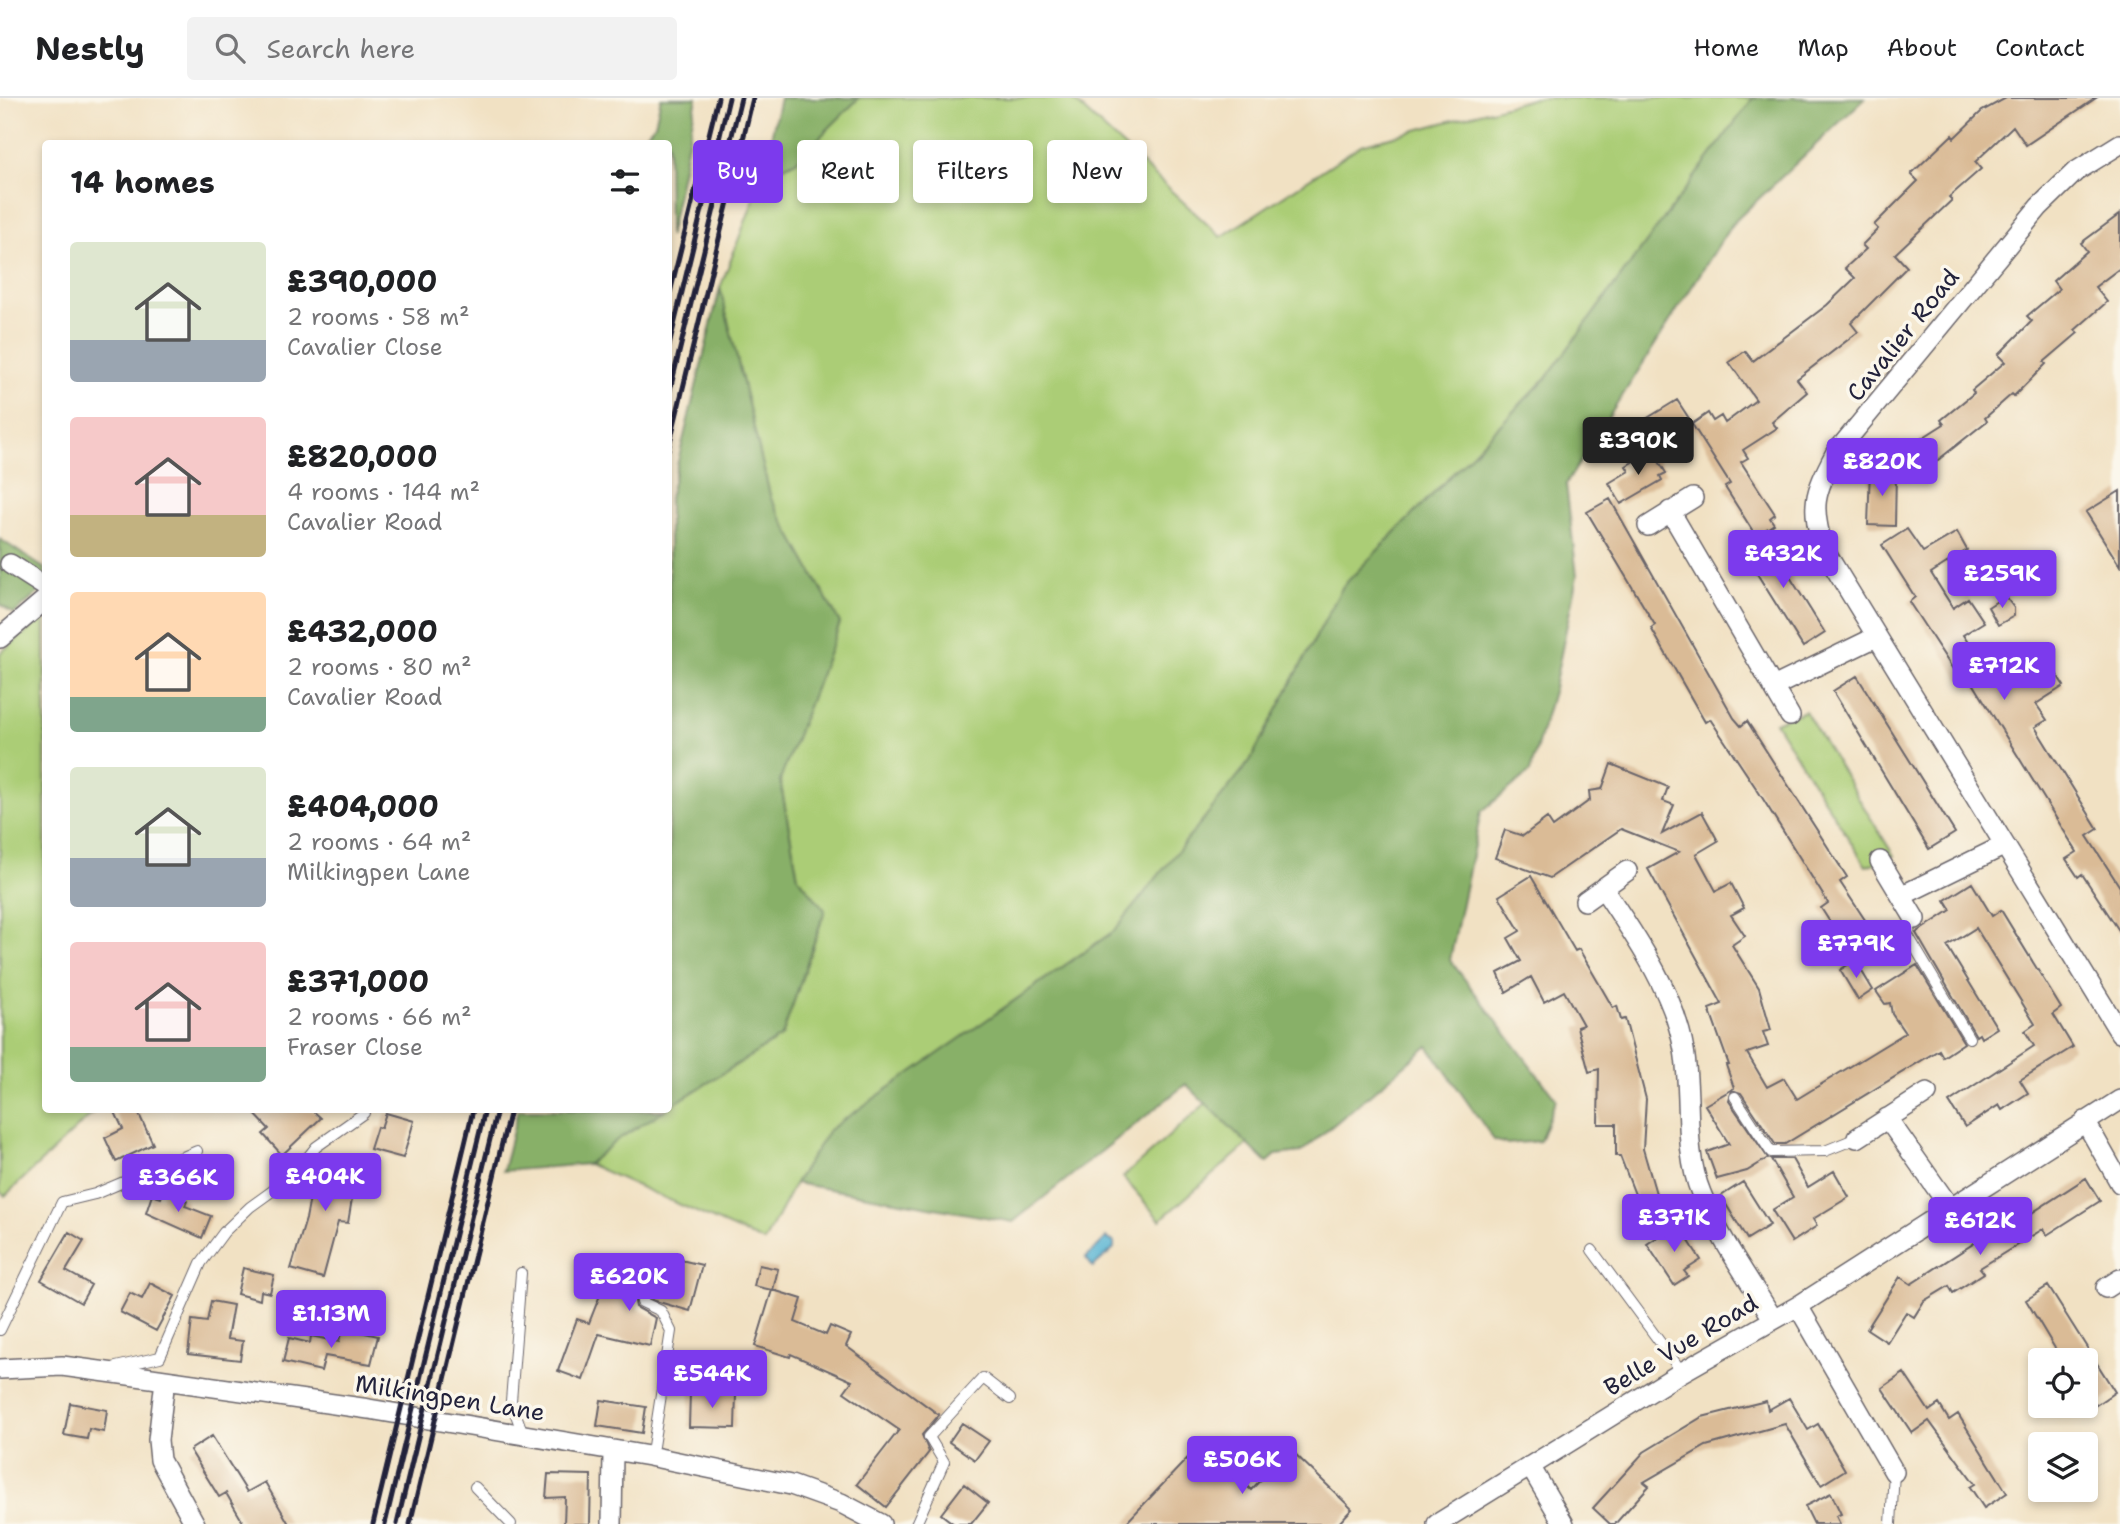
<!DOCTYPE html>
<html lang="en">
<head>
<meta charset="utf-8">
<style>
  :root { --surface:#fff; --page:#f2f2f2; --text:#202124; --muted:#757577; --line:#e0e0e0; --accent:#7c3aed }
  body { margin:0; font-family:"Shantell Sans",sans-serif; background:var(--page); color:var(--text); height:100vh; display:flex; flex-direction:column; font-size:26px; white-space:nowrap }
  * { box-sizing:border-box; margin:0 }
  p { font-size:23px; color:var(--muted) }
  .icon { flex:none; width:38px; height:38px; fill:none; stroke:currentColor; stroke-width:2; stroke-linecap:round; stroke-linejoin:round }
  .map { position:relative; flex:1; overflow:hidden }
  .side { position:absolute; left:42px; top:42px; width:630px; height:973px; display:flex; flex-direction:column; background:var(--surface); border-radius:7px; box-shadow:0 4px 10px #0003 }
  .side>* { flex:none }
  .guide { position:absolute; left:693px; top:42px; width:665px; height:63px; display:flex; gap:14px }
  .buttons { position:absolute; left:2028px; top:1250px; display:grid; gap:14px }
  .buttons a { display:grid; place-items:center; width:70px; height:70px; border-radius:7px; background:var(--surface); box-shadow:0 4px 10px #0003; font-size:35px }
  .price { position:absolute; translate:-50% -60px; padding:0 16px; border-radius:7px; background:var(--accent); color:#fff; font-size:23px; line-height:46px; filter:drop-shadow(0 2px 4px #0008) }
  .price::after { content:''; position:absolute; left:50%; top:42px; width:21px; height:16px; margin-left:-10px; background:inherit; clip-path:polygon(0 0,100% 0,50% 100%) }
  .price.active { background:#222; color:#fff }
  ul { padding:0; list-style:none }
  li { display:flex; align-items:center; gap:21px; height:175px; padding:0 28px }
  li span { display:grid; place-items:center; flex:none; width:196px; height:140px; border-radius:7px; color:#555 }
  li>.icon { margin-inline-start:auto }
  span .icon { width:84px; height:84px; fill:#fffc; stroke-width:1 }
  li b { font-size:30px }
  h2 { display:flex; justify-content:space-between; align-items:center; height:84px; padding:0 28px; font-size:30px }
  .tag { padding:0 24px; border-radius:7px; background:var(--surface); box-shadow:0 4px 10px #0003; font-size:24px; line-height:63px }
  .tag.active { background:var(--accent); color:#fff }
  header { display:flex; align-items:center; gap:42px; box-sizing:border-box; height:98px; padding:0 35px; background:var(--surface); border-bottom:2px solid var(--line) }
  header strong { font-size:33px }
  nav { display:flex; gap:38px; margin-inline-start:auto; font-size:24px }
  .search { width:490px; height:63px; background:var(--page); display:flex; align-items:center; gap:18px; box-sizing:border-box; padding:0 24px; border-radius:7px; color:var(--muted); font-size:26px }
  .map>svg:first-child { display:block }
  .green { fill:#abcd76; stroke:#667858; stroke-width:2 }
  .forest { fill:#88b067; stroke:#556951; stroke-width:2 }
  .water { fill:#55b3d3; stroke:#3c6a87; stroke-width:2 }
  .building { fill:#dabb96 }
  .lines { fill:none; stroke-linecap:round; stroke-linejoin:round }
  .lane-casing { stroke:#6a656b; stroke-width:12 }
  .street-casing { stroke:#6a656b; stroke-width:22 }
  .lane { stroke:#fff; stroke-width:10 }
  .street { stroke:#fff; stroke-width:19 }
  .rail { stroke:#22223b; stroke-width:5 }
  .labels { text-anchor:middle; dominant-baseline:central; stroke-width:7; stroke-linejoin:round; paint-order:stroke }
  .street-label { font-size:24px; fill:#22223b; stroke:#fbf7ec }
</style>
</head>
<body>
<header>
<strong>Nestly</strong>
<div class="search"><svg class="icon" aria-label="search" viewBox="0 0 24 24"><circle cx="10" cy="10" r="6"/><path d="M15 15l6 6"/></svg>Search here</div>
<nav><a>Home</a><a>Map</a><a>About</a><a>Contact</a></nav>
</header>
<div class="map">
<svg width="2120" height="1426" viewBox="0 0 2120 1426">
  <rect width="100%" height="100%" fill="#fbf7ec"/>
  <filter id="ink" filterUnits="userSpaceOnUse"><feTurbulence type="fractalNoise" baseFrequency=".0143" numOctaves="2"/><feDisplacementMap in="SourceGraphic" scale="14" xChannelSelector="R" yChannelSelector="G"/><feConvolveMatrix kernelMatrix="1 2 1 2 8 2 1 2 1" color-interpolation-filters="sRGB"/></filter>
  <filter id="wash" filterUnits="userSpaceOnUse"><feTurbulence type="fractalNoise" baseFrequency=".00686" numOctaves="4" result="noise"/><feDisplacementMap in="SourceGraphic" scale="28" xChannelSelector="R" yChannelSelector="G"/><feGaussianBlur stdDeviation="1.57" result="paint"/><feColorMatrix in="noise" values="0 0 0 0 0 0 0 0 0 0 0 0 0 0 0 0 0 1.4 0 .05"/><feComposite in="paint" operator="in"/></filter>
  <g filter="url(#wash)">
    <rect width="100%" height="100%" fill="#f1e1c3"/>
    <path class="green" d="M 859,0 L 1071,0 L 1221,139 L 1361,47 L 1535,0 L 1753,0 L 1546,280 L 1343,488 L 1250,663 L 1114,833 L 830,1032 L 795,1085 L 764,1144 L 588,1066 L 617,1042 L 782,938 L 825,813 L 798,779 L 780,682 L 840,525 L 771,401 L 720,190 L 762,80 L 796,63 Z
      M 45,519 L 46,1012 L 96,1012 L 5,1098 L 0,1094 L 0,555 Z
      M 1805,613 L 1894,758 L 1866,768 L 1775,624 Z
      M 1206,1005 L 1248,1046 L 1160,1122 L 1123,1079 Z"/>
    <path class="forest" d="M 661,0 L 697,0 L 669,139 L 668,46 L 638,45 L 655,26 Z
      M 780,0 L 859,0 L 796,63 L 762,80 Z
      M 1753,0 L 1865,0 L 1732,126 L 1566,386 L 1577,478 L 1554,590 L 1530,674 L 1481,714 L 1450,862 L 1556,1001 L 1540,1043 L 1506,1046 L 1494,1042 L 1428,948 L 1301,1054 L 1276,1057 L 1267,1065 L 1186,986 L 1013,1124 L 795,1085 L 829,1032 L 1114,833 L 1250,663 L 1343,488 L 1546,280 Z
      M 720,190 L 771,401 L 840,525 L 780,682 L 798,779 L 825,812 L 782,938 L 669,1009 L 669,400 Z
      M 0,441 L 45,471 L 45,489 L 14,516 L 0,506 Z
      M 518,1012 L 665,1012 L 617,1042 L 588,1066 L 503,1073 Z"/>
    <path class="water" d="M 1106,1140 L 1114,1144 L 1114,1150 L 1093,1169 L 1086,1160 Z"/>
    <g id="blocks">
      <path class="building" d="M 2006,0 L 2096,0 L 2026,47 L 2013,28 L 1975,64 L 1981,71 L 1949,99 L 1952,102 L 1895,156 L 1907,169 L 1851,225 L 1858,234 L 1797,281 L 1807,294 L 1772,324 L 1777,330 L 1743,352 L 1748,360 L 1741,364 L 1775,416 L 1770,420 L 1774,426 L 1756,438 L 1725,389 L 1730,386 L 1692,326 L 1708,315 L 1713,323 L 1721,318 L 1725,325 L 1756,302 L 1729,264 L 1745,253 L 1753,263 L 1827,207 L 1855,180 L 1845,170 L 1866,151 L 1862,147 L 1878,131 L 1874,127 L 1918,83 L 1911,76 L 1952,37 L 1954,40 L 1982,13 Z
        M 2120,116 L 2120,170 L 2095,189 L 2107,204 L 2075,232 L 2078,235 L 2044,264 L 2046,266 L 2014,298 L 2012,296 L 1985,320 L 1987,323 L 1933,366 L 1919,342 L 1944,326 L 1941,322 L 1974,295 L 1972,292 L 2005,264 L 1998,257 L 2032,223 L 2027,218 L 2059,191 L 2053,183 L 2087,153 L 2081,145 Z
        M 1677,302 L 1692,325 L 1651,351 L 1636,327 Z
        M 1652,352 L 1666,375 L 1660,378 L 1662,382 L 1621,406 L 1609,385 L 1629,373 L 1626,368 Z
        M 1870,371 L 1896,372 L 1895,428 L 1868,427 Z
        M 2120,393 L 2120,468 L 2086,414 Z
        M 1610,401 L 1734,620 L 1741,628 L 1747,623 L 1847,779 L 1840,784 L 1875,837 L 1866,844 L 1871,852 L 1855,863 L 1821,810 L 1828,805 L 1758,693 L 1710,621 L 1705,624 L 1651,530 L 1655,527 L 1587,414 Z
        M 1907,431 L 1923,454 L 1957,434 L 1967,452 L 1931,475 L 1953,510 L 1968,500 L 1984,524 L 1963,537 L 1987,573 L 2015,555 L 2035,587 L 2055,574 L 2064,588 L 2036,606 L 2047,622 L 2035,629 L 2098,731 L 2087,738 L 2120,789 L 2120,834 L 2082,776 L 2078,779 L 2066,761 L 2077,754 L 1968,577 L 1960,582 L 1909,504 L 1915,499 L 1882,447 Z
        M 1762,434 L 1825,535 L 1803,549 L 1744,455 L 1750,451 L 1746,444 Z
        M 2005,498 L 2014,510 L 2014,518 L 1998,527 L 1988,509 Z
        M 1857,578 L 1955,735 L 1929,751 L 1833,593 Z
        M 1611,666 L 1668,689 L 1663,703 L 1674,707 L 1662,736 L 1702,714 L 1718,743 L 1696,756 L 1716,793 L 1731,785 L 1744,810 L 1731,817 L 1745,838 L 1732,847 L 1759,890 L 1771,932 L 1763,934 L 1768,948 L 1747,955 L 1767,989 L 1784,980 L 1797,1001 L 1905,935 L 1892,916 L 1890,905 L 1885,906 L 1876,893 L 1917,867 L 1964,945 L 1943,959 L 1939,952 L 1785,1046 L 1775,1046 L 1741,995 L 1732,992 L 1729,1003 L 1768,1060 L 1747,1073 L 1717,1081 L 1707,1054 L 1729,1046 L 1705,1007 L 1734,990 L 1726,967 L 1729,967 L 1709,911 L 1722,906 L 1648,771 L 1679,754 L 1621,731 L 1550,780 L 1495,760 L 1505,732 L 1523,738 L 1547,720 L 1553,729 L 1590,702 L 1589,693 L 1602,691 Z
        M 1531,778 L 1575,853 L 1579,851 L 1613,910 L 1617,908 L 1621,922 L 1625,921 L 1646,1001 L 1643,1051 L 1657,1099 L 1638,1104 L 1620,1058 L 1616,1058 L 1616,1026 L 1598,1026 L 1599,971 L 1589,974 L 1577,929 L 1583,927 L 1564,893 L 1544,904 L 1531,879 L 1506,894 L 1498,875 L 1521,863 L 1508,840 L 1520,833 L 1499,798 Z
        M 1972,785 L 1992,818 L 2001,812 L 2061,910 L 2053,916 L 2073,949 L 2020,982 L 2028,995 L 2002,1012 L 1999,1007 L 1965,1029 L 1949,1004 L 2034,948 L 2025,933 L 2035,926 L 1976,830 L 1947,848 L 1997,930 L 1981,940 L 1979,936 L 1976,938 L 1916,835 L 1951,812 L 1945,802 Z
        M 1855,862 L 1873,892 L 1858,902 L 1840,872 Z
        M 114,1012 L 137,1012 L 153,1046 L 116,1064 L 105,1040 L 123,1031 Z
        M 251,1012 L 312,1012 L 321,1020 L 282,1057 L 263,1036 L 269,1031 Z
        M 386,1015 L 414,1023 L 403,1060 L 370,1051 L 377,1029 L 381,1030 Z
        M 318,1058 L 358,1064 L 348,1125 L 338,1124 L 323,1180 L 291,1171 L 306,1121 Z
        M 1771,1061 L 1792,1061 L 1808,1089 L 1834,1073 L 1849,1099 L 1813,1121 L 1817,1128 L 1792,1144 L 1772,1112 L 1793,1099 Z
        M 2086,1080 L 2100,1103 L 2047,1137 L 2043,1131 L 1980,1170 L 1984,1175 L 1953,1195 L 1949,1188 L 1924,1203 L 1914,1219 L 1906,1214 L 1887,1244 L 1867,1231 L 1900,1179 L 1911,1186 L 2018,1117 L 2021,1122 Z
        M 1743,1084 L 1770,1127 L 1747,1141 L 1721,1098 Z
        M 163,1094 L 187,1103 L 185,1108 L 211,1118 L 202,1140 L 146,1115 L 152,1097 L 161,1100 Z
        M 1678,1126 L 1701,1162 L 1684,1173 L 1688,1178 L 1674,1187 L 1647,1146 Z
        M 69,1134 L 84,1143 L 66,1173 L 91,1187 L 81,1205 L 41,1182 Z
        M 664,1158 L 702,1167 L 690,1213 L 638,1198 L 635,1204 L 636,1209 L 656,1220 L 650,1248 L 599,1236 L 583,1282 L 558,1273 L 577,1221 L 589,1225 L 608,1177 L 655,1195 Z
        M 759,1167 L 778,1171 L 773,1192 L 802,1201 L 795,1224 L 826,1237 L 830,1228 L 851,1237 L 846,1248 L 939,1317 L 922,1337 L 929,1354 L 886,1409 L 857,1386 L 899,1332 L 844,1294 L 852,1283 L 791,1256 L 790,1259 L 755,1248 L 772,1192 L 754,1188 Z
        M 243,1170 L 274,1177 L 270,1195 L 261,1193 L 260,1202 L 237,1196 Z
        M 150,1185 L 175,1198 L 156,1233 L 120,1214 L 130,1195 L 142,1201 Z
        M 2048,1188 L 2115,1294 L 2093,1309 L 2086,1298 L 2086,1262 L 2062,1262 L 2026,1202 Z
        M 211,1203 L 233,1207 L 227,1241 L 243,1243 L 240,1262 L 188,1256 L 192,1222 L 207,1224 Z
        M 342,1230 L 378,1238 L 371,1266 L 325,1258 L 321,1273 L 283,1264 L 289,1240 L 310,1245 L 311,1238 L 339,1244 Z
        M 1904,1275 L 1929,1313 L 1939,1306 L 1949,1322 L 1958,1316 L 2007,1395 L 1984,1410 L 1970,1389 L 1975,1386 L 1929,1323 L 1912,1335 L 1882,1290 Z
        M 690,1294 L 736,1295 L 735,1330 L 689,1329 Z
        M 1789,1300 L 1808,1332 L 1818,1326 L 1845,1372 L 1821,1387 L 1785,1326 L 1706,1348 L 1644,1384 L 1649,1388 L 1615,1426 L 1610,1426 L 1593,1410 L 1644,1354 L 1702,1319 L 1766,1303 L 1768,1312 Z
        M 601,1302 L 646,1309 L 642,1335 L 597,1328 Z
        M 70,1305 L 107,1312 L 104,1334 L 89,1331 L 87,1341 L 64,1337 Z
        M 962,1325 L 989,1343 L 975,1362 L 949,1344 Z
        M 212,1338 L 247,1394 L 265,1384 L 289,1426 L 244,1426 L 226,1395 L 219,1399 L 190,1352 Z
        M 1202,1345 L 1251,1392 L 1290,1351 L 1352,1411 L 1338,1426 L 1125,1426 Z
        M 548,1376 L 591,1377 L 590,1426 L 564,1426 L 565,1399 L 546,1400 Z
        M 964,1386 L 988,1405 L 971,1426 L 954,1426 L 941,1416 Z
        M 1831,1395 L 1841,1416 L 1836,1418 L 1840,1426 L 1814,1426 L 1805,1408 Z"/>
    </g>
  </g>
  <g filter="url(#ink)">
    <use href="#blocks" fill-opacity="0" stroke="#6a656b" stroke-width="2"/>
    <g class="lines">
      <defs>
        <path id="lane" d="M 1915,821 L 1907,836 L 1969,940
          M 1873,845 L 1907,836
          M 1735,999 L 1771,1054 L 1825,1053 L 1857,1040
          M 1592,1152 L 1682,1274
          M 521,1175 L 511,1303 L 523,1336
          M 642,1204 L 661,1213 L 671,1233 L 653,1348 L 649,1358
          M 0,1232 L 62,1104 L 95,1096 L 197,1053
          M 116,1269 L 160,1259 L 201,1165 L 224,1134 L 250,1109 L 293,1078 L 316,1049 L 364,1015
          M 475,1389 L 511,1426
          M 916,1426 L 944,1364 L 929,1339 L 983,1280 L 1010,1301
          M 1891,1426 L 1894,1374"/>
        <path id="street" d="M 2120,46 L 2075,74 L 2039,109 L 1835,356 C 1814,396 1810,408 1824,452 L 2120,935
          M 1670,413 L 1790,618
          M 1648,428 L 1693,400
          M 10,466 L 46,489
          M 0,540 L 46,501
          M 1773,589 L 1876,539
          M 1880,763 L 1915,821
          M 1603,790 C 1635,838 1674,893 1684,952 C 1692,998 1683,1052 1701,1095 C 1718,1139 1749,1181 1773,1221
          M 1903,797 L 2003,748
          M 1585,803 L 1627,773
          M 1887,1020 L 1949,1108
          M 2085,1023 L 2120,1085
          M 1857,1040 L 1927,995
          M 2106,1190 L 2120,1181
          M 1798,1208 L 1894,1374
          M 0,1271 L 62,1268 L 151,1280 L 369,1311 L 649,1358 L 791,1387 L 841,1405 L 881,1426
          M 165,1282 L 158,1342 L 160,1362 L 195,1426
          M 1530,1368 L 1564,1426
          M 612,1426 L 613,1353
          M 1437,1426 L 1682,1274 L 1798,1208 L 2120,1002"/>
      </defs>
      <use href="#lane" class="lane-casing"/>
      <use href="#street" class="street-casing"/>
      <use href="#lane" class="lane"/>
      <use href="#street" class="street"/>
      <path class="rail" d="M 668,203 L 718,0
        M 668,252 L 729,0
        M 668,300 L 741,0
        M 668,352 L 753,0
        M 373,1426 L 473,1012
        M 385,1426 L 485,1012
        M 397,1426 L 497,1012
        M 410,1426 L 510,1012"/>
    </g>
  </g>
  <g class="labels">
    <g class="street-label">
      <text transform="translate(1903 237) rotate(-51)">Cavalier Road</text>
      <text transform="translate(1681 1247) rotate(-31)">Belle Vue Road</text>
      <text transform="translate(450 1300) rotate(9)">Milkingpen Lane</text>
    </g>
  </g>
</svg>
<div class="buttons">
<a><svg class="icon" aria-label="locate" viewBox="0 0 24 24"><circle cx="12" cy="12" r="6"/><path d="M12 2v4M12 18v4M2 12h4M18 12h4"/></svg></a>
<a><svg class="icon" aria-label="layers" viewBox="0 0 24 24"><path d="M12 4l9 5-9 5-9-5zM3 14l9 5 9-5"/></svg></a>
</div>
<b class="price active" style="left:1638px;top:379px">£390K</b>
<b class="price" style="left:1882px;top:400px">£820K</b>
<b class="price" style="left:1783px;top:492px">£432K</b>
<b class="price" style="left:2002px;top:512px">£259K</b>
<b class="price" style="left:2004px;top:604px">£712K</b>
<b class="price" style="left:1856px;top:882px">£779K</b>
<b class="price" style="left:325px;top:1115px">£404K</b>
<b class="price" style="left:178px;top:1116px">£366K</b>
<b class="price" style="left:1674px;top:1156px">£371K</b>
<b class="price" style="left:1980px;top:1159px">£612K</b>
<b class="price" style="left:629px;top:1215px">£620K</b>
<b class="price" style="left:331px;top:1252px">£1.13M</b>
<b class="price" style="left:712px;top:1312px">£544K</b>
<b class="price" style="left:1242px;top:1398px">£506K</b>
<div class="guide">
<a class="tag active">Buy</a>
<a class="tag">Rent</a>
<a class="tag">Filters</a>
<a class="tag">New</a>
</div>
<section class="side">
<h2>14 homes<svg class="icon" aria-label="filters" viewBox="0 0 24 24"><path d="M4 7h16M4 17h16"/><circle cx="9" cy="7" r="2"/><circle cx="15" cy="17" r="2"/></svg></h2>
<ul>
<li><span style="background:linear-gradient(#dfe7d0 70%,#9aa5b1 0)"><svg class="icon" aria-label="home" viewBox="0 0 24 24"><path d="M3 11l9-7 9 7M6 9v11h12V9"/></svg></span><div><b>£390,000</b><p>2 rooms · 58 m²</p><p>Cavalier Close</p></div></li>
<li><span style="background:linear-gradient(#f6c9c9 70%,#c2b280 0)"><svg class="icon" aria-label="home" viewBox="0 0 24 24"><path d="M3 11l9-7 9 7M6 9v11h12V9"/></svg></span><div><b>£820,000</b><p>4 rooms · 144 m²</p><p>Cavalier Road</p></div></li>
<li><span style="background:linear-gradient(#ffd9b3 75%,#7fa58c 0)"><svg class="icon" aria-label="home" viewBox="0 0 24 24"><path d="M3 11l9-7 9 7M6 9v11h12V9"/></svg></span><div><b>£432,000</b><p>2 rooms · 80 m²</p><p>Cavalier Road</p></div></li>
<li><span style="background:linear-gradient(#dfe7d0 65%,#9aa5b1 0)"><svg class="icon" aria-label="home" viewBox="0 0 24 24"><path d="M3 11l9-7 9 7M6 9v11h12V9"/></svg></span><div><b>£404,000</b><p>2 rooms · 64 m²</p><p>Milkingpen Lane</p></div></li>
<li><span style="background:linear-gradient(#f6c9c9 75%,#7fa58c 0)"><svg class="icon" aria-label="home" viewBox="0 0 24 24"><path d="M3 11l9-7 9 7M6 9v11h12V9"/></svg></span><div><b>£371,000</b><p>2 rooms · 66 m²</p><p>Fraser Close</p></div></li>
</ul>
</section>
</div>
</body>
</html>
